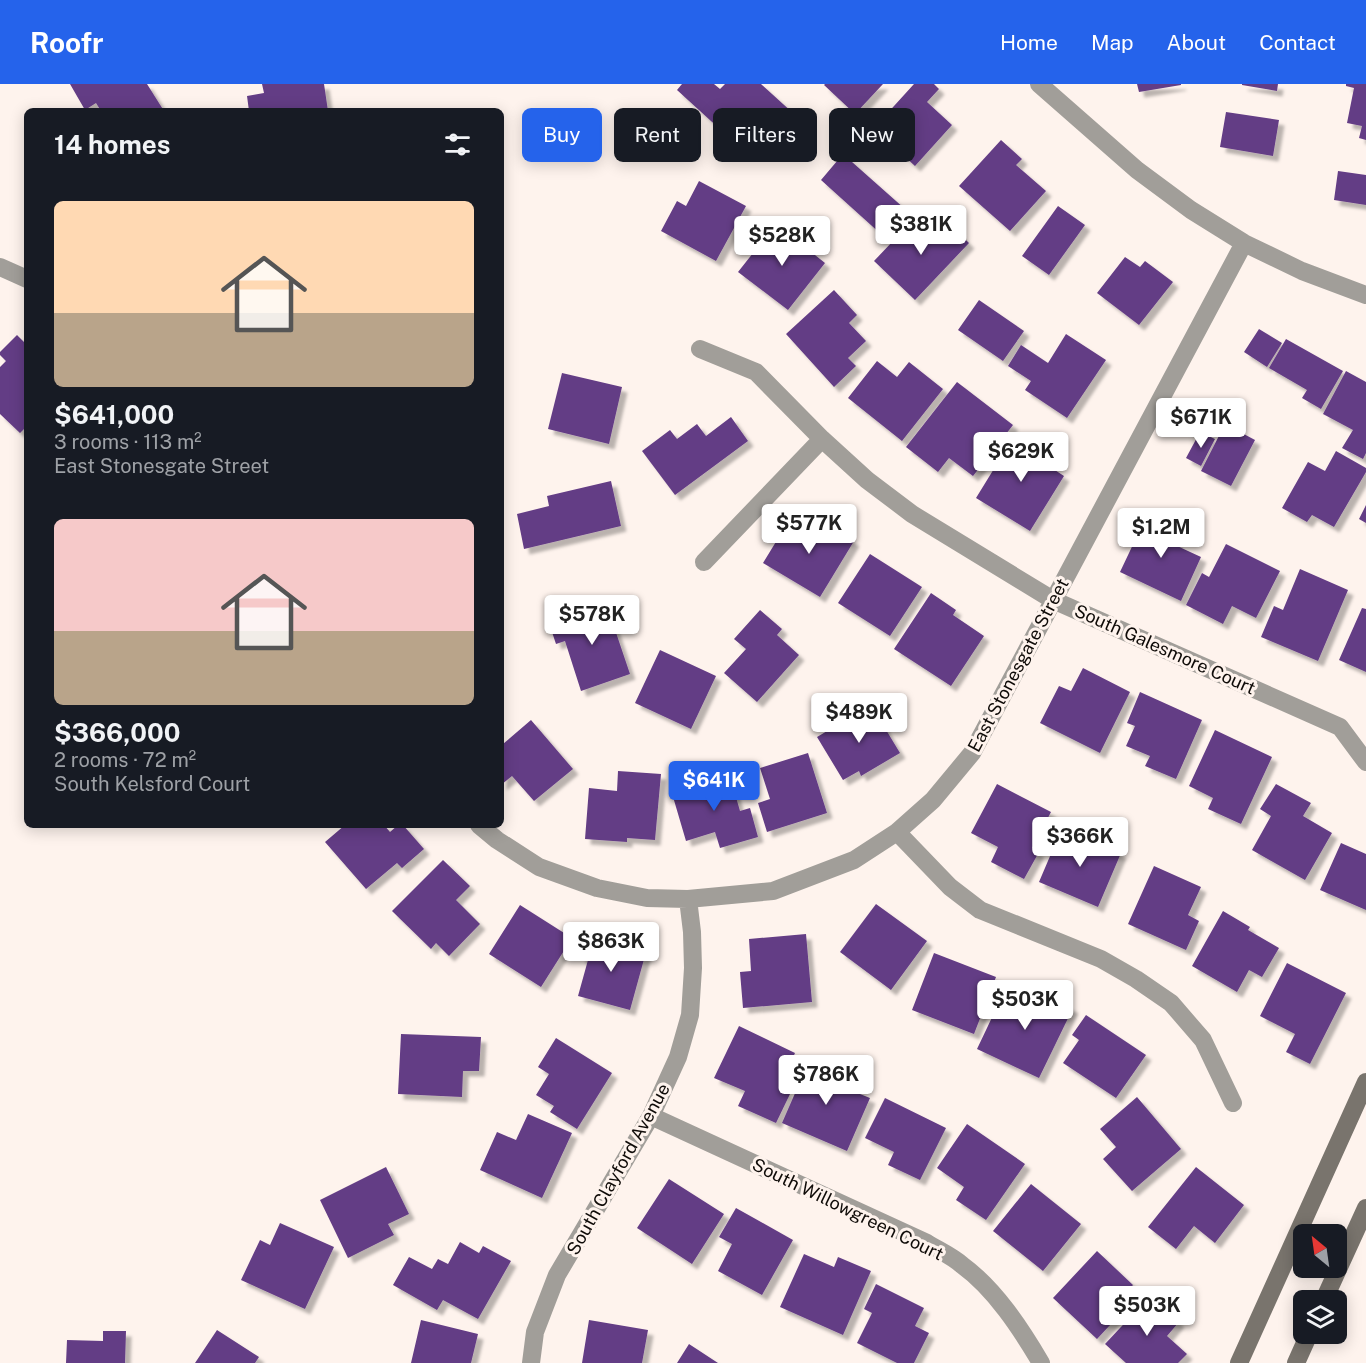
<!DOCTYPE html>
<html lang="en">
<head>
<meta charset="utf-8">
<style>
  :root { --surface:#171b24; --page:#20242c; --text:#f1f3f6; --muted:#9ea1a6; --accent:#2563eb }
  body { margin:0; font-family:"Public Sans",sans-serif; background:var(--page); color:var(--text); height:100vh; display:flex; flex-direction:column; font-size:22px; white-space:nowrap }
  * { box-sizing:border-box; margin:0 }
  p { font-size:20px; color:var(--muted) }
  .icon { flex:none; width:33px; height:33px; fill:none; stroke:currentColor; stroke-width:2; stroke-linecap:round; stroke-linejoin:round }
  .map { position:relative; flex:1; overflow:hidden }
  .side { position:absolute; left:24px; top:24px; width:480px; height:720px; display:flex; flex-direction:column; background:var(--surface); border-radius:9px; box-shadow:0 3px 15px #0003 }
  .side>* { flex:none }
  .guide { position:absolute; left:522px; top:24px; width:570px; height:54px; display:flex; gap:12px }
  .needle { width:39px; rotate:331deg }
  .tools { position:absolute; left:1293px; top:1140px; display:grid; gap:12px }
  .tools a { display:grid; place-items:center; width:54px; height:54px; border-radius:9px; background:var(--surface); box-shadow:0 3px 15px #0003; font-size:30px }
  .price { position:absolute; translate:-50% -51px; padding:0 14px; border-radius:6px; background:#fff; color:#222; font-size:20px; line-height:39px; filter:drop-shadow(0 2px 3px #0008) }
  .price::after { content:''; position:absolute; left:50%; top:36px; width:18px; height:14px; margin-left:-9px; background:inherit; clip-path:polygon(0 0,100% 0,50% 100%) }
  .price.active { background:var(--accent); color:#fff }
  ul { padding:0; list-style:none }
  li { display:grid; align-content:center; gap:12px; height:318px; padding:0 30px }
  li span { display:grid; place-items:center; height:186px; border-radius:9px; color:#555 }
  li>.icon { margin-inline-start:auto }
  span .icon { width:108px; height:108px; fill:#fffc; stroke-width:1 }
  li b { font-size:26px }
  h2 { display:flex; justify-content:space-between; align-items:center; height:72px; padding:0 30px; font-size:26px }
  .pill { padding:0 21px; border-radius:9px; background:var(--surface); box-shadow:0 3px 15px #0003; font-size:21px; line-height:54px }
  .pill.active { background:var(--accent); color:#fff }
  header { display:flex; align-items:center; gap:36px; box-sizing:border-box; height:84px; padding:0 30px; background:var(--accent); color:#fff }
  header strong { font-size:28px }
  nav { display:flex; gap:33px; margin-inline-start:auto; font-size:21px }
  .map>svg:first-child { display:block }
  .building { fill:#643c85; filter:url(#shadow) }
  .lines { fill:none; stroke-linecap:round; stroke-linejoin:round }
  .street { stroke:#a19e99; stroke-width:18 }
  .secondary { stroke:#79746d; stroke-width:18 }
  .labels { text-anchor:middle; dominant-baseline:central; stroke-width:6; stroke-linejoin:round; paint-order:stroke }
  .street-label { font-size:18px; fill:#0f0b08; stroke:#fef3ed }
</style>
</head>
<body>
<header>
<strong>Roofr</strong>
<nav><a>Home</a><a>Map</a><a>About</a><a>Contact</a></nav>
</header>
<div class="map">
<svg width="1366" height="1279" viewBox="0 0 1366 1279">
  <defs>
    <filter id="shadow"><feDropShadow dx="5.5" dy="5.5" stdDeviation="1.5" flood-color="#0004"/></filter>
  </defs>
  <rect width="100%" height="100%" fill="#fef3ed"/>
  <path class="building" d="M 70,0 L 147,0 L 164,27 L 101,27 L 96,19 L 85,26 Z
    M 262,0 L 324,0 L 328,27 L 249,27 L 247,12 L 264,9 Z
    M 682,0 L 714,0 L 720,5 L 725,0 L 761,0 L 794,30 L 770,55 L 763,48 L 745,68 L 677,6 Z
    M 825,0 L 883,0 L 855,30 L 824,1 Z
    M 914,0 L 934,0 L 939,5 L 927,18 L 952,41 L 915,82 L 874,44 Z
    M 1137,0 L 1181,0 L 1181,1 L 1139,8 Z
    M 1242,0 L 1278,0 L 1277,7 L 1242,1 Z
    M 1346,0 L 1366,0 L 1366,56 L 1359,54 L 1362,42 L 1347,39 L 1354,4 L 1346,2 Z
    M 1226,28 L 1279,36 L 1273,72 L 1220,63 Z
    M 1001,56 L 1022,75 L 1016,81 L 1046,107 L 1010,147 L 959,102 Z
    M 843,70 L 905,125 L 882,151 L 821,96 Z
    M 1338,87 L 1366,91 L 1366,121 L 1334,116 Z
    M 699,97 L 746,122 L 716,177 L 661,147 L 677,117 L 686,122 Z
    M 1058,122 L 1085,141 L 1049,191 L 1022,172 Z
    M 943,134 L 969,159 L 915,216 L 874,177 L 914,135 L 929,149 Z
    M 776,140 L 825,179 L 788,226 L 738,188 Z
    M 1125,173 L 1140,183 L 1145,177 L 1173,198 L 1139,241 L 1097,209 Z
    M 834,206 L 857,231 L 849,239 L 866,257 L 848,274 L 856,282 L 834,303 L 786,250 Z
    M 979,216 L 1024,247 L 1003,277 L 958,246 Z
    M 1259,245 L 1282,259 L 1267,283 L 1244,268 Z
    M 1066,250 L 1106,276 L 1067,334 L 1025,306 L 1031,297 L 1008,282 L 1021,261 L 1048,279 Z
    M 17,251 L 27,261 L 27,342 L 20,349 L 0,330 L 0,283 L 6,277 L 0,271 L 0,268 Z
    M 1286,255 L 1343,287 L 1321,325 L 1302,314 L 1307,306 L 1269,284 Z
    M 877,277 L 897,293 L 909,278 L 943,305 L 902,357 L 848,314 Z
    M 1346,287 L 1366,298 L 1366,369 L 1363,375 L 1342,364 L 1353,346 L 1323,330 Z
    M 562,289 L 622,303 L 609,360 L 548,345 Z
    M 957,298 L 1013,341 L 973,392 L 949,374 L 938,388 L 906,363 Z
    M 731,333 L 748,357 L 675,411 L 642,367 L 670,346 L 677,355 L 697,340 L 706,352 Z
    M 1225,340 L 1255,356 L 1231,402 L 1201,387 Z
    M 1200,348 L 1215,355 L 1201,382 L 1186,374 Z
    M 1016,349 L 1049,370 L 1044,379 L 1064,392 L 1030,447 L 976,414 Z
    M 1336,367 L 1366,384 L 1366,388 L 1334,443 L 1312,431 L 1307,438 L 1282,424 L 1308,378 L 1325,387 Z
    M 611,397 L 621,442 L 524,465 L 517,430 L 549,422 L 547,412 Z
    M 1366,421 L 1366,439 L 1359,435 Z
    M 809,430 L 854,457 L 820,513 L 763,479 L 785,443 L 797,450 Z
    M 1147,431 L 1182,447 L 1175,461 L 1201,473 L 1181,517 L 1120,488 Z
    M 1226,460 L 1280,487 L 1256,534 L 1232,522 L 1223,540 L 1186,521 L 1202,489 L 1209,493 Z
    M 870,470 L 922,503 L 890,552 L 838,519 Z
    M 1300,485 L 1348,506 L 1318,577 L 1261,553 L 1274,522 L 1283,526 Z
    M 931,509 L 956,526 L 953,531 L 984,552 L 951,602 L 894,565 Z
    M 606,519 L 630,590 L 581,607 L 565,557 L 556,560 L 549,539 Z
    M 1362,524 L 1366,525 L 1366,588 L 1339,576 Z
    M 760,526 L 782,545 L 777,551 L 799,571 L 757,618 L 724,589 L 746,565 L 734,555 Z
    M 660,566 L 716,592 L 691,645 L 635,619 Z
    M 1083,584 L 1130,608 L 1100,669 L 1040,639 L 1059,602 L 1071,607 Z
    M 1140,608 L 1202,636 L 1176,695 L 1145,682 L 1150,672 L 1126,662 L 1135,642 L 1127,639 Z
    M 871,621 L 900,669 L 861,692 L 859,687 L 843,696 L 817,653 Z
    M 531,636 L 573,685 L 534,717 L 512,692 L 501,701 L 501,658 L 503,660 Z
    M 1215,646 L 1272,673 L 1241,740 L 1208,725 L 1213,714 L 1189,702 Z
    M 808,669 L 827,729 L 767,748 L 758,719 L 770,715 L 760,684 Z
    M 618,687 L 661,690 L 655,756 L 627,754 L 627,758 L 585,755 L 589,704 L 617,707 Z
    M 729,689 L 740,727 L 750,724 L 758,753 L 720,764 L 715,748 L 686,757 L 671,706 Z
    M 997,700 L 1051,728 L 1032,764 L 1039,768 L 1024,795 L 991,778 L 998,763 L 971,749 Z
    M 1276,700 L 1311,719 L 1303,732 L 1332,749 L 1305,796 L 1252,766 L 1271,732 L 1260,725 Z
    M 345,741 L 384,741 L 390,748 L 398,741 L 403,741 L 424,765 L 402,784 L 397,779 L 366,805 L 325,758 Z
    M 1062,744 L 1121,769 L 1098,823 L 1039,798 Z
    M 1341,759 L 1366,770 L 1366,826 L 1320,806 Z
    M 443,776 L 470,802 L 456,816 L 480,840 L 449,872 L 436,859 L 431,865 L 392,827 Z
    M 1154,782 L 1201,803 L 1188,831 L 1199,837 L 1186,866 L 1128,840 Z
    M 876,820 L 927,857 L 891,906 L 840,868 Z
    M 520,821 L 572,854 L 541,903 L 489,870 Z
    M 1223,827 L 1250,843 L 1248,846 L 1279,864 L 1262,893 L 1249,886 L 1237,908 L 1192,882 Z
    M 806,850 L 812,918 L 743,924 L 740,888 L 751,887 L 749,855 Z
    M 585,852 L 646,868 L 630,926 L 578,912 L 588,876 L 580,874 Z
    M 934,869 L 996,893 L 974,950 L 912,926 Z
    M 1287,879 L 1346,909 L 1310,980 L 1286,968 L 1295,950 L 1260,932 Z
    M 1005,906 L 1033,919 L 1038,907 L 1073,924 L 1039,994 L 977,965 Z
    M 1086,931 L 1146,971 L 1116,1014 L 1063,979 L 1079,956 L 1072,951 Z
    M 739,942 L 795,969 L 779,1004 L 790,1010 L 776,1039 L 738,1022 L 745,1007 L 714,994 Z
    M 401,950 L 481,953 L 479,987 L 463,987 L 462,1013 L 398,1010 Z
    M 556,954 L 612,989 L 577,1045 L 550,1028 L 554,1022 L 536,1011 L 549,990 L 538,983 Z
    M 810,975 L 850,992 L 845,1004 L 870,1014 L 847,1067 L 782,1039 Z
    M 1137,1013 L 1181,1065 L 1132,1107 L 1103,1075 L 1116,1063 L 1100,1045 Z
    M 885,1014 L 946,1044 L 920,1096 L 888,1081 L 894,1068 L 865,1054 Z
    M 528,1030 L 572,1049 L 542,1114 L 480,1086 L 497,1048 L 516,1056 Z
    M 967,1040 L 1025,1080 L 986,1136 L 956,1116 L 964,1103 L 937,1084 Z
    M 386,1083 L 409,1130 L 388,1140 L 394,1151 L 348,1174 L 320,1116 Z
    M 1196,1083 L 1244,1121 L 1215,1159 L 1194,1142 L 1176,1165 L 1148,1143 Z
    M 669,1095 L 724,1130 L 692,1180 L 637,1144 Z
    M 1031,1100 L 1081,1140 L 1043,1187 L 993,1147 Z
    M 736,1124 L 793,1156 L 762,1211 L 718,1187 L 732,1160 L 719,1153 Z
    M 280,1139 L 334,1163 L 305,1225 L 241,1196 L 260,1156 L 270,1161 Z
    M 460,1158 L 479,1169 L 483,1162 L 511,1177 L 478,1235 L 443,1216 L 437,1226 L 393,1201 L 409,1173 L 432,1185 L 438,1175 L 448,1180 Z
    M 1097,1167 L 1133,1201 L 1118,1218 L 1125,1225 L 1097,1255 L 1053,1214 Z
    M 804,1170 L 834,1183 L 838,1173 L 871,1187 L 843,1251 L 780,1223 Z
    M 876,1200 L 924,1224 L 915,1242 L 929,1249 L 914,1279 L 897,1279 L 857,1259 L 872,1229 L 864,1225 Z
    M 1150,1212 L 1179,1238 L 1167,1252 L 1187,1270 L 1178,1279 L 1126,1279 L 1105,1260 Z
    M 421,1236 L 478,1250 L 471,1279 L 411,1279 Z
    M 589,1236 L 648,1246 L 642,1279 L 582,1279 Z
    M 217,1246 L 259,1273 L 255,1279 L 195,1279 Z
    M 103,1247 L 126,1247 L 125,1279 L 66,1279 L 67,1256 L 103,1257 Z
    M 689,1260 L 718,1279 L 677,1279 Z"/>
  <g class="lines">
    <path class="street" d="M 1039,0 L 1137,86 L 1191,126 L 1244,159 L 1302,187 L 1366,211
      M 0,183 L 27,195
      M 700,265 L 756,288 L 822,355 L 867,396 L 912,430 L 1053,516 L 1340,643 L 1366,678
      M 704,478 L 822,355
      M 479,741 L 497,756 L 539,783 L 597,804 L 647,814 L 688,815 L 773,807 L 854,776 L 897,748 L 933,716 L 972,669 L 1244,159
      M 897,748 L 950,803 L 980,826 L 1101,875 L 1136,895 L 1171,919 L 1203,956 L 1233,1019
      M 651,1032 L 927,1159 C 938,1166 952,1172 962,1181 C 995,1205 1021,1245 1041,1279
      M 531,1279 L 535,1248 L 557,1191 L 651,1032 L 678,973 L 690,931 L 693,884 L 692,848 L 688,815"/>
    <path class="secondary" d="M 1324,1216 L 1366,1124
      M 1239,1279 L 1366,998
      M 1296,1279 L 1309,1250"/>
  </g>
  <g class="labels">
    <g class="street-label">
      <text transform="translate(1165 565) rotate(24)">South Galesmore Court</text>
      <text transform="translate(1018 581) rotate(-62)">East Stonesgate Street</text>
      <text transform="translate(618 1085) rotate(-61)">South Clayford Avenue</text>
      <text transform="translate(848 1125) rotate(26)">South Willowgreen Court</text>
    </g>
  </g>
</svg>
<div class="tools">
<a><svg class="needle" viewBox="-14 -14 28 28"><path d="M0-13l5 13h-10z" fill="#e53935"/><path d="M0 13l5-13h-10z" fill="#9ea1a6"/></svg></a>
<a><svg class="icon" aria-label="layers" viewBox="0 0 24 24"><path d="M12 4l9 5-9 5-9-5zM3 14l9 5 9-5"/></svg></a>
</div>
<b class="price" style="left:921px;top:172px">$381K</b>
<b class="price" style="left:782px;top:183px">$528K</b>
<b class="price" style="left:1201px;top:365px">$671K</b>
<b class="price" style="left:1021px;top:399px">$629K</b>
<b class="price" style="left:809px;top:471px">$577K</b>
<b class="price" style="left:1161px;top:475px">$1.2M</b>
<b class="price" style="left:592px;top:562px">$578K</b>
<b class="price" style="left:859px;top:660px">$489K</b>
<b class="price active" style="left:714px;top:728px">$641K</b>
<b class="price" style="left:1080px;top:784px">$366K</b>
<b class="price" style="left:611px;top:889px">$863K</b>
<b class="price" style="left:1025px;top:947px">$503K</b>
<b class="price" style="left:826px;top:1022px">$786K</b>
<b class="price" style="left:1147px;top:1253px">$503K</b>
<div class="guide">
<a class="pill active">Buy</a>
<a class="pill">Rent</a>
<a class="pill">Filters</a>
<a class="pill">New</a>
</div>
<section class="side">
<h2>14 homes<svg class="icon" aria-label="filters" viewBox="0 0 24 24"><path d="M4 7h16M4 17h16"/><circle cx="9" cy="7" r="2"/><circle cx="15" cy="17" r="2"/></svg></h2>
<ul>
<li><span style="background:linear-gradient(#ffd9b3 60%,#b9a48a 0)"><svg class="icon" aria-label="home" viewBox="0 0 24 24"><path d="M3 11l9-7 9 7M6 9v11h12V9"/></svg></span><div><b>$641,000</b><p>3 rooms · 113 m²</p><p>East Stonesgate Street</p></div></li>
<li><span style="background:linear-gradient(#f6c9c9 60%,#b9a48a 0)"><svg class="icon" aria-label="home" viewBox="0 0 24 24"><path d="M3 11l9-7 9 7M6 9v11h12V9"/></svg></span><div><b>$366,000</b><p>2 rooms · 72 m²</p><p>South Kelsford Court</p></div></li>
</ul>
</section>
</div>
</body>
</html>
